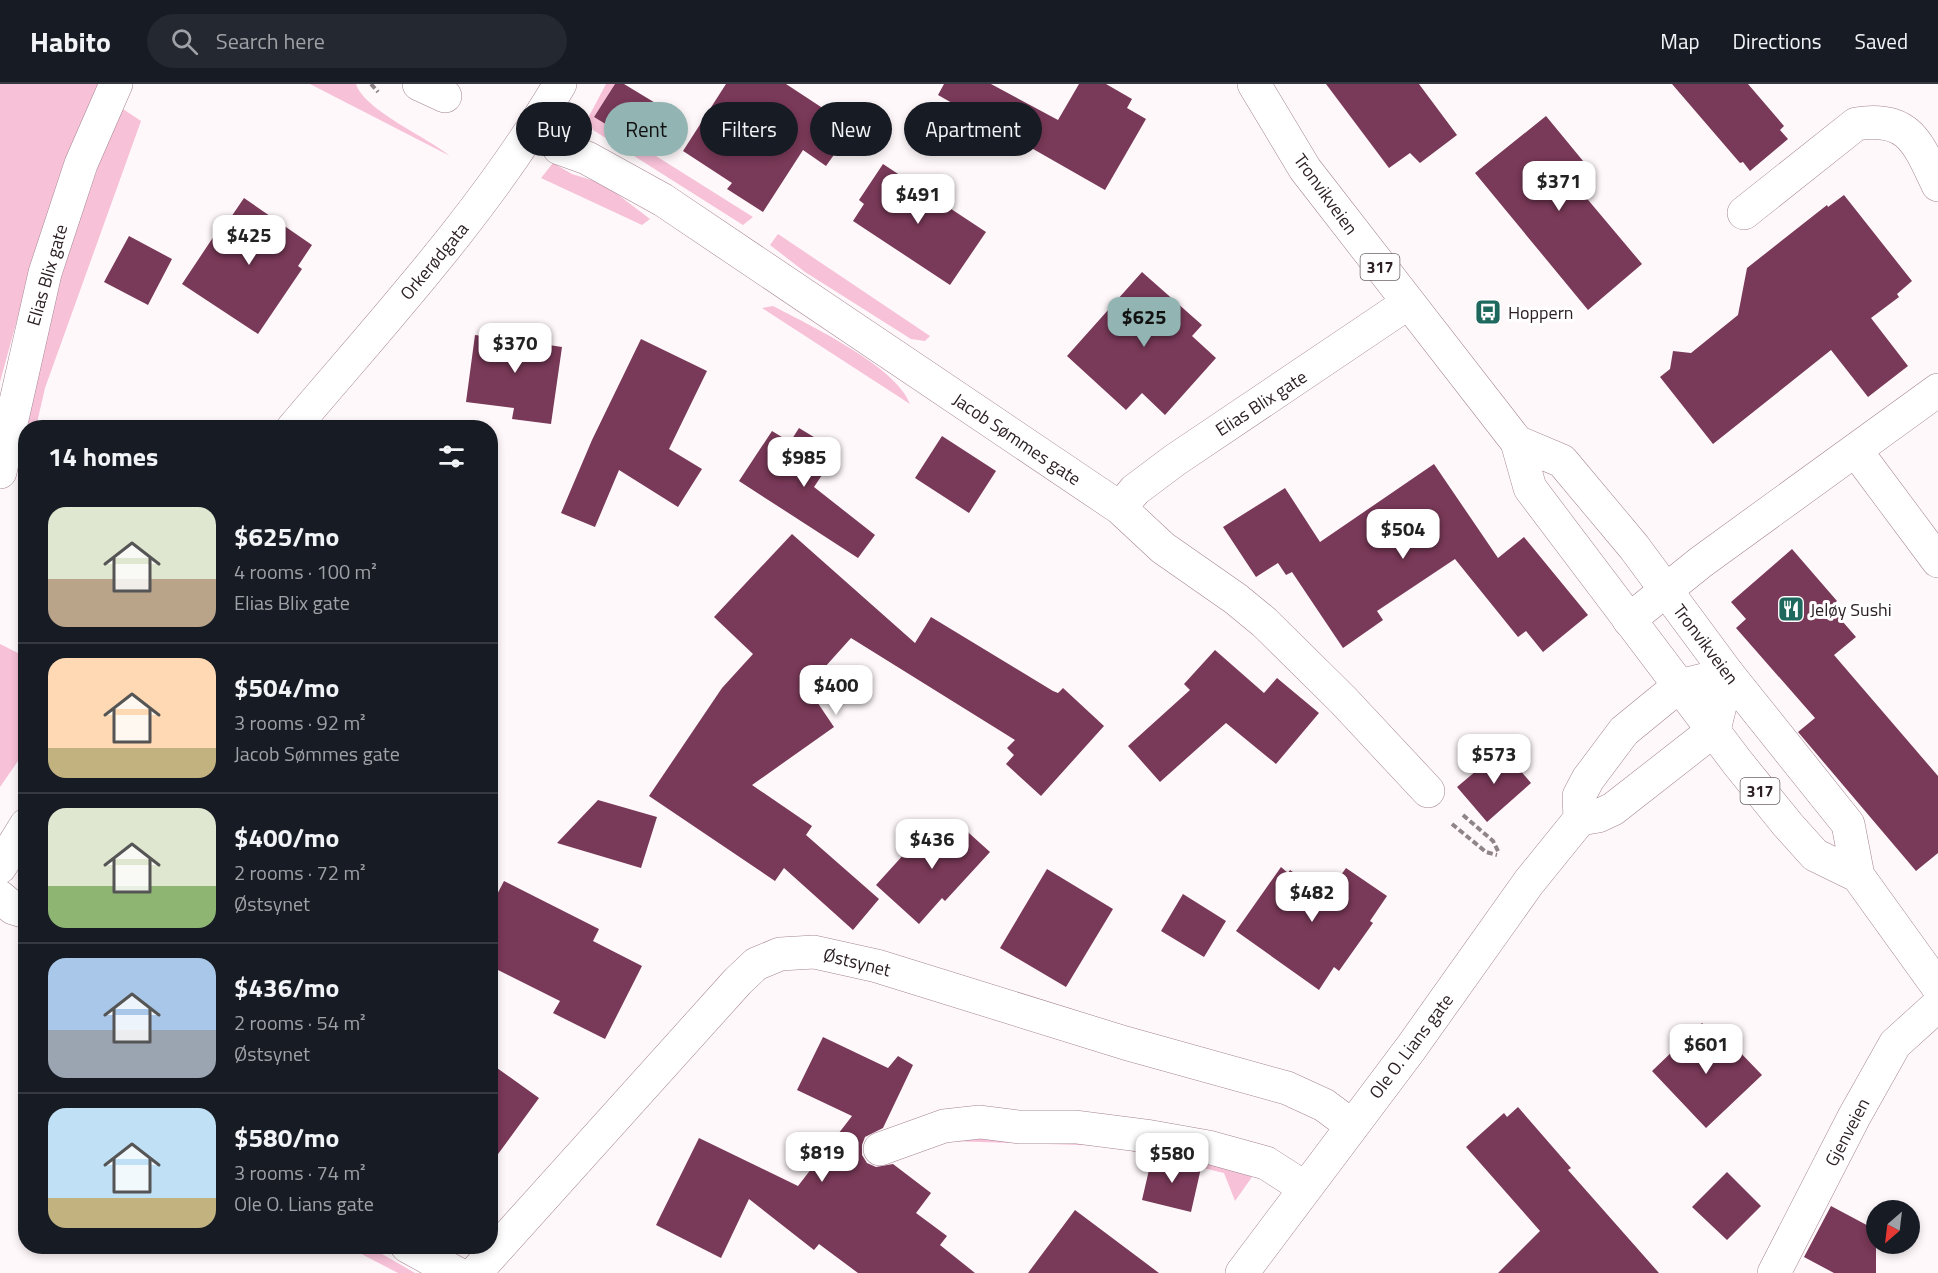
<!DOCTYPE html>
<html lang="en">
<head>
<meta charset="utf-8">
<style>
  :root { --surface:#171b24; --page:#242831; --text:#f1f3f6; --muted:#9ea1a6; --line:#363941; --accent:#92b4b2 }
  body { margin:0; font-family:"Titillium Web",sans-serif; background:var(--page); color:var(--text); height:100vh; display:flex; flex-direction:column; font-size:22px; white-space:nowrap }
  * { box-sizing:border-box; margin:0 }
  p { font-size:20px; color:var(--muted) }
  .icon { flex:none; width:33px; height:33px; fill:none; stroke:currentColor; stroke-width:2; stroke-linecap:round; stroke-linejoin:round }
  .map { position:relative; flex:1; overflow:hidden }
  .side { position:absolute; left:18px; top:336px; width:480px; height:834px; display:flex; flex-direction:column; background:var(--surface); border-radius:24px; box-shadow:0 3px 9px #0003 }
  .side>* { flex:none }
  .banner { position:absolute; left:516px; top:18px; width:570px; height:54px; display:flex; gap:12px }
  .needle { width:39px; rotate:208deg }
  .buttons { position:absolute; left:1866px; top:1116px; display:grid; gap:12px }
  .buttons a { display:grid; place-items:center; width:54px; height:54px; border-radius:50%; background:var(--surface); box-shadow:0 3px 9px #0003; font-size:30px }
  .price { position:absolute; translate:-50% -51px; padding:0 14px; border-radius:12px; background:#fff; color:#222; font-size:20px; line-height:39px; filter:drop-shadow(0 2px 3px #0008) }
  .price::after { content:''; position:absolute; left:50%; top:36px; width:18px; height:14px; margin-left:-9px; background:inherit; clip-path:polygon(0 0,100% 0,50% 100%) }
  .price.current { background:var(--accent); color:#111 }
  ul { padding:0; list-style:none }
  li { display:flex; align-items:center; gap:18px; height:150px; padding:0 30px }
  li+li { border-top:2px solid var(--line) }
  li span { display:grid; place-items:center; flex:none; width:168px; height:120px; border-radius:18px; color:#555 }
  li>.icon { margin-inline-start:auto }
  span .icon { width:72px; height:72px; fill:#fffc; stroke-width:1 }
  li b { font-size:26px }
  h2 { display:flex; justify-content:space-between; align-items:center; height:72px; padding:0 30px; font-size:26px }
  .tag { padding:0 21px; border-radius:27px; background:var(--surface); box-shadow:0 3px 9px #0003; font-size:21px; line-height:54px }
  .tag.current { background:var(--accent); color:#111 }
  header { display:flex; align-items:center; gap:36px; box-sizing:border-box; height:84px; padding:0 30px; background:var(--surface); border-bottom:2px solid var(--line) }
  header strong { font-size:28px }
  nav { display:flex; gap:33px; margin-inline-start:auto; font-size:21px }
  .search { width:420px; height:54px; background:var(--page); display:flex; align-items:center; gap:15px; box-sizing:border-box; padding:0 21px; border-radius:33px; color:var(--muted); font-size:22px }
  .map>svg:first-child { display:block }
  .green { fill:#f7c1d8 }
  .building { fill:#793958 }
  .lines { fill:none; stroke-linecap:round; stroke-linejoin:round }
  .minor-casing { stroke:#a48592; stroke-width:34 }
  .major-casing { stroke:#a48592; stroke-width:34 }
  .path { stroke:#8f8589; stroke-width:4; stroke-dasharray:6 3; stroke-linecap:butt }
  .minor { stroke:#fff; stroke-width:33 }
  .major { stroke:#fff; stroke-width:33 }
  .labels { text-anchor:middle; dominant-baseline:central; stroke-width:6; stroke-linejoin:round; paint-order:stroke }
  .shield { fill:#fff; stroke:#6c6467; stroke-width:1.5 }
  .shield-label { font-size:16px; font-weight:bold; fill:#2d2126 }
  .street-label { font-size:18px; fill:#2d2126; stroke:#fff }
  .poi-label { font-size:18px; fill:#2d2126; stroke:#fff; text-anchor:start }
</style>
</head>
<body>
<header>
<strong>Habito</strong>
<div class="search"><svg class="icon" aria-label="search" viewBox="0 0 24 24"><circle cx="10" cy="10" r="6"/><path d="M15 15l6 6"/></svg>Search here</div>
<nav><a>Map</a><a>Directions</a><a>Saved</a></nav>
</header>
<div class="map">
<svg width="1938" height="1189" viewBox="0 0 1938 1189">
  <rect width="100%" height="100%" fill="#fff8fa"/>
  <path class="green" d="M 0,0 L 99,0 L 41,148 L 0,298 Z
    M 310,0 L 356,0 C 364,26 427,53 450,72 Z
    M 606,0 L 615,0 L 594,33 L 753,133 L 743,141 L 593,46 L 588,34 Z
    M 120,23 L 141,37 L 45,304 L 36,343 L 30,343 L 28,337 L 53,222 L 69,162 Z
    M 553,79 L 572,90 L 604,100 L 650,135 L 642,141 L 541,94 Z
    M 778,150 L 781,152 L 930,252 L 925,257 L 911,255 L 805,188 L 770,161 Z
    M 773,222 C 809,241 896,282 910,320 L 762,224 Z
    M 0,560 L 26,573 L 25,667 L 0,703 Z
    M 966,1051 L 1119,1058 L 1232,1085 L 1252,1093 L 1235,1117 L 1224,1089 L 1110,1062 L 950,1057 Z
    M 348,1163 L 370,1163 L 415,1189 L 398,1189 Z"/>
  <path class="building" d="M 615,0 L 624,0 L 657,20 L 633,57 L 594,33 Z
    M 726,0 L 786,0 L 853,44 L 826,82 L 803,66 L 763,128 L 727,105 L 732,99 L 683,67 Z
    M 944,0 L 991,0 L 1058,36 L 1079,0 L 1106,0 L 1132,15 L 1127,24 L 1146,35 L 1105,106 L 938,11 Z
    M 1326,0 L 1419,0 L 1457,51 L 1420,79 L 1410,69 L 1389,84 Z
    M 1672,0 L 1748,0 L 1784,42 L 1780,46 L 1788,55 L 1750,87 L 1743,78 L 1740,79 Z
    M 1546,32 L 1588,83 L 1583,87 L 1584,90 L 1573,98 L 1642,180 L 1588,226 L 1475,89 Z
    M 883,80 L 986,148 L 950,201 L 853,137 L 864,120 L 859,116 Z
    M 1844,111 L 1912,197 L 1897,210 L 1899,213 L 1871,234 L 1908,282 L 1868,313 L 1831,266 L 1713,360 L 1660,293 L 1670,285 L 1673,267 L 1691,269 L 1738,231 L 1747,184 L 1827,121 L 1828,123 Z
    M 244,114 L 312,161 L 298,182 L 302,185 L 258,250 L 182,200 L 226,134 L 229,136 Z
    M 129,152 L 172,175 L 148,221 L 104,198 Z
    M 1142,188 L 1202,241 L 1192,252 L 1216,274 L 1165,331 L 1142,309 L 1126,326 L 1067,272 Z
    M 501,241 L 538,245 L 536,259 L 562,263 L 551,340 L 512,335 L 514,324 L 466,318 L 475,251 L 499,254 Z
    M 641,255 L 707,287 L 669,365 L 702,385 L 678,423 L 619,386 L 595,443 L 561,429 L 592,356 Z
    M 799,344 L 832,364 L 822,379 L 828,382 L 814,403 L 875,451 L 858,474 L 739,397 L 772,347 L 790,358 Z
    M 942,352 L 996,387 L 969,429 L 915,394 Z
    M 1434,380 L 1498,474 L 1524,453 L 1588,531 L 1543,568 L 1526,547 L 1518,553 L 1455,475 L 1377,527 L 1383,536 L 1343,564 L 1292,488 L 1286,491 L 1278,479 L 1256,493 L 1223,443 L 1285,404 L 1320,458 Z
    M 792,450 L 915,559 L 931,533 L 1053,607 L 1058,609 L 1063,604 L 1104,642 L 1041,712 L 1006,680 L 1014,671 L 1007,664 L 1015,656 L 851,554 L 807,603 L 834,643 L 752,701 L 812,742 L 806,751 L 879,815 L 853,846 L 784,784 L 775,797 L 649,712 L 722,604 L 753,570 L 714,533 Z
    M 1792,465 L 1837,517 L 1830,523 L 1856,553 L 1834,571 L 1938,692 L 1938,769 L 1916,787 L 1798,648 L 1815,634 L 1736,544 L 1746,535 L 1731,518 Z
    M 1215,566 L 1264,609 L 1277,594 L 1319,629 L 1276,680 L 1226,639 L 1160,698 L 1128,662 L 1190,606 L 1184,600 Z
    M 1502,665 L 1531,699 L 1487,738 L 1457,703 Z
    M 598,716 L 657,733 L 641,784 L 557,759 Z
    M 935,736 L 951,751 L 960,741 L 990,768 L 945,817 L 942,814 L 919,840 L 876,801 Z
    M 1281,783 L 1288,789 L 1290,786 L 1312,801 L 1314,798 L 1328,809 L 1346,784 L 1387,812 L 1370,837 L 1373,839 L 1339,887 L 1334,883 L 1319,906 L 1236,847 Z
    M 1047,785 L 1113,825 L 1066,903 L 1000,864 Z
    M 504,797 L 599,845 L 593,857 L 642,882 L 605,955 L 553,929 L 560,917 L 490,882 L 490,824 Z
    M 1183,810 L 1226,837 L 1204,873 L 1161,847 Z
    M 1702,939 L 1727,967 L 1733,961 L 1762,991 L 1706,1044 L 1652,987 Z
    M 823,953 L 888,984 L 898,972 L 913,981 L 883,1044 L 865,1053 L 862,1061 L 862,1071 L 867,1079 L 876,1083 L 893,1080 L 931,1109 L 916,1129 L 947,1152 L 940,1161 L 975,1189 L 858,1189 L 819,1160 L 814,1166 L 749,1115 L 721,1174 L 656,1141 L 699,1054 L 798,1102 L 852,1032 L 797,1006 Z
    M 490,979 L 539,1014 L 490,1081 Z
    M 1518,1023 L 1571,1084 L 1568,1086 L 1659,1189 L 1498,1189 L 1540,1147 L 1466,1063 L 1504,1029 L 1507,1033 Z
    M 1152,1073 L 1201,1084 L 1191,1128 L 1142,1116 Z
    M 1727,1088 L 1761,1122 L 1727,1156 L 1692,1123 Z
    M 1831,1122 L 1876,1146 L 1876,1189 L 1834,1189 L 1804,1173 Z
    M 1075,1126 L 1159,1189 L 1028,1189 Z"/>
  <g class="lines">
    <defs>
      <path id="minor" d="M 419,0 L 445,12
        M 559,64 L 587,74 L 663,116 L 1120,424 L 1163,464 L 1236,515 L 1264,538 L 1343,616 L 1428,707
        M 1744,129 L 1856,40 C 1910,31 1918,60 1938,101
        M 293,344 C 387,233 486,126 560,0
        M 1856,367 L 1938,477
        M 0,388 L 45,189 L 81,80 L 116,0
        M 1120,424 L 1135,406 L 1175,376 L 1408,219
        M 1629,536 L 1701,478 L 1938,306
        M 0,783 L 26,741
        M 0,813 L 13,824 L 26,828
        M 880,1065 L 944,1042 L 980,1038 L 1019,1043 L 1076,1043 L 1146,1052 L 1208,1063 L 1266,1079 L 1305,1104
        M 407,1162 L 456,1189
        M 475,1189 L 738,897 L 756,880 L 780,870 L 814,868 L 877,882 L 1125,959 L 1287,1004 L 1324,1021 L 1351,1041
        M 1242,1189 L 1411,964 L 1529,798 L 1580,735 L 1579,712 L 1588,695 L 1624,647 L 1679,602 L 1728,590 L 1714,646 L 1613,725 L 1598,732 L 1580,735
        M 1774,1189 L 1854,1033 L 1895,960 L 1938,921"/>
      <path id="major" d="M 1254,0 L 1305,85 L 1517,358 L 1530,404 L 1737,678 L 1788,741 L 1815,771 L 1858,792
        M 1517,358 L 1562,377 L 1634,463 L 1728,590 L 1848,740 L 1858,792 L 1938,903"/>
    </defs>
    <use href="#minor" class="minor-casing"/>
    <use href="#major" class="major-casing"/>
    <path class="path" d="M 371,0 L 378,8
      M 1463,731 L 1493,757 L 1499,769
      M 1452,740 L 1486,768 L 1497,771"/>
    <use href="#minor" class="minor"/>
    <use href="#major" class="major"/>
  </g>
  <defs>
    <symbol id="bus-square" viewBox="-11 -11 22 22"><rect x="-9" y="-9" width="18" height="18" rx="4" fill="#1f685e" stroke="#fff"/><path d="M-5-6H5V4H4V6H2V4H-2V6H-4V4H-5ZM-3.5-4V0h7V-4ZM-3.5 1.2v1.5H-2V1.2ZM2 1.2v1.5H3.5V1.2Z" fill="#fff"/></symbol>
    <symbol id="restaurant-square" viewBox="-11 -11 22 22"><rect x="-9" y="-9" width="18" height="18" rx="4" fill="#1f685e" stroke="#fff"/><path d="M-5-6h1v4h1v-4h1v4h1v-4h1v5L-1.5 .5V6h-2V.5L-5-1ZM5-6V6H3V1.5H1.5Q1.5-4 5-6Z" fill="#fff"/></symbol>
  </defs>
  <g fill-rule="evenodd">
    <use href="#bus-square" x="1473" y="213" width="30" height="30"/>
    <use href="#restaurant-square" x="1776" y="510" width="30" height="30"/>
  </g>
  <g class="labels">
    <g class="shield">
      <rect x="1360.5" y="170" width="39" height="26" rx="4.5"/>
      <rect x="1740.5" y="694" width="39" height="26" rx="4.5"/>
    </g>
    <g class="shield-label">
      <text x="1380" y="183">317</text>
      <text x="1760" y="707">317</text>
    </g>
    <g class="street-label">
      <text transform="translate(1326 110) rotate(54)">Tronvikveien</text>
      <text transform="translate(434 177) rotate(-50)">Orkerødgata</text>
      <text transform="translate(47 191) rotate(-74)">Elias Blix gate</text>
      <text transform="translate(1261 319) rotate(-33)">Elias Blix gate</text>
      <text transform="translate(1017 355) rotate(34)">Jacob Sømmes gate</text>
      <text transform="translate(1706 560) rotate(53)">Tronvikveien</text>
      <text transform="translate(857 878) rotate(14)">Østsynet</text>
      <text transform="translate(1411 962) rotate(-53)">Ole O. Lians gate</text>
      <text transform="translate(1847 1048) rotate(-62)">Gjenveien</text>
    </g>
    <g class="poi-label">
      <text x="1508" y="228">Hoppern</text>
      <text x="1810" y="525">Jeløy Sushi</text>
    </g>
  </g>
</svg>
<div class="buttons">
<a><svg class="needle" viewBox="-14 -14 28 28"><path d="M0-13l5 13h-10z" fill="#e53935"/><path d="M0 13l5-13h-10z" fill="#9ea1a6"/></svg></a>
</div>
<b class="price" style="left:1559px;top:128px">$371</b>
<b class="price" style="left:918px;top:141px">$491</b>
<b class="price" style="left:249px;top:182px">$425</b>
<b class="price current" style="left:1144px;top:264px">$625</b>
<b class="price" style="left:515px;top:290px">$370</b>
<b class="price" style="left:804px;top:404px">$985</b>
<b class="price" style="left:1403px;top:476px">$504</b>
<b class="price" style="left:836px;top:632px">$400</b>
<b class="price" style="left:1494px;top:701px">$573</b>
<b class="price" style="left:932px;top:786px">$436</b>
<b class="price" style="left:1312px;top:839px">$482</b>
<b class="price" style="left:1706px;top:991px">$601</b>
<b class="price" style="left:822px;top:1099px">$819</b>
<b class="price" style="left:1172px;top:1100px">$580</b>
<div class="banner">
<a class="tag">Buy</a>
<a class="tag current">Rent</a>
<a class="tag">Filters</a>
<a class="tag">New</a>
<a class="tag">Apartment</a>
</div>
<section class="side">
<h2>14 homes<svg class="icon" aria-label="filters" viewBox="0 0 24 24"><path d="M4 7h16M4 17h16"/><circle cx="9" cy="7" r="2"/><circle cx="15" cy="17" r="2"/></svg></h2>
<ul>
<li><span style="background:linear-gradient(#dfe7d0 60%,#b9a48a 0)"><svg class="icon" aria-label="home" viewBox="0 0 24 24"><path d="M3 11l9-7 9 7M6 9v11h12V9"/></svg></span><div><b>$625/mo</b><p>4 rooms · 100 m²</p><p>Elias Blix gate</p></div></li>
<li><span style="background:linear-gradient(#ffd9b3 75%,#c2b280 0)"><svg class="icon" aria-label="home" viewBox="0 0 24 24"><path d="M3 11l9-7 9 7M6 9v11h12V9"/></svg></span><div><b>$504/mo</b><p>3 rooms · 92 m²</p><p>Jacob Sømmes gate</p></div></li>
<li><span style="background:linear-gradient(#dfe7d0 65%,#8fb573 0)"><svg class="icon" aria-label="home" viewBox="0 0 24 24"><path d="M3 11l9-7 9 7M6 9v11h12V9"/></svg></span><div><b>$400/mo</b><p>2 rooms · 72 m²</p><p>Østsynet</p></div></li>
<li><span style="background:linear-gradient(#a9c7e8 60%,#9aa5b1 0)"><svg class="icon" aria-label="home" viewBox="0 0 24 24"><path d="M3 11l9-7 9 7M6 9v11h12V9"/></svg></span><div><b>$436/mo</b><p>2 rooms · 54 m²</p><p>Østsynet</p></div></li>
<li><span style="background:linear-gradient(#bfe0f5 75%,#c2b280 0)"><svg class="icon" aria-label="home" viewBox="0 0 24 24"><path d="M3 11l9-7 9 7M6 9v11h12V9"/></svg></span><div><b>$580/mo</b><p>3 rooms · 74 m²</p><p>Ole O. Lians gate</p></div></li>
</ul>
</section>
</div>
</body>
</html>
